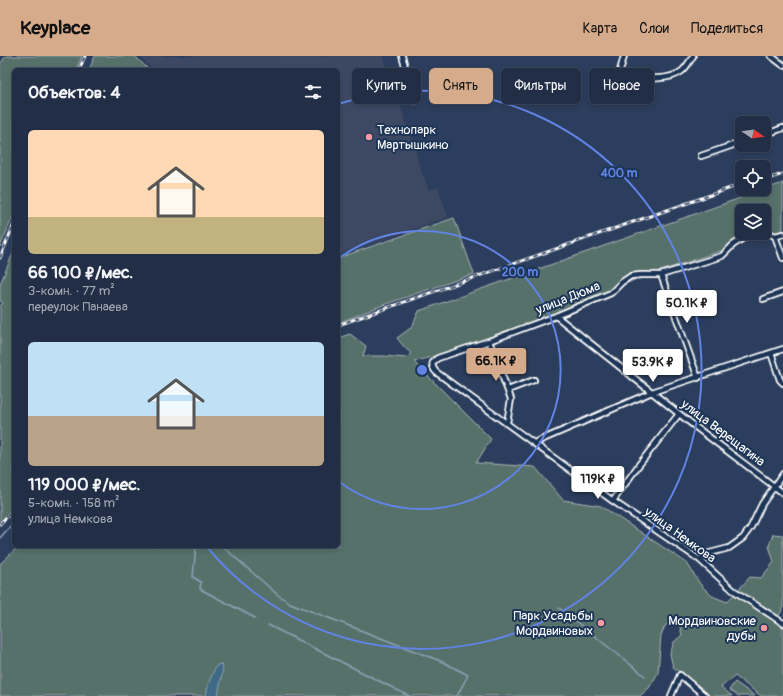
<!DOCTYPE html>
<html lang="ru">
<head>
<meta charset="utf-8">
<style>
  :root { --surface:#212e46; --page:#2d3a51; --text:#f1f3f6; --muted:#a2a8b3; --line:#3e4a5f; --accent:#d6ab8b }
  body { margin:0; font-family:Pangolin,sans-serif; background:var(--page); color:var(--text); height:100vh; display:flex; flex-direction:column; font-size:15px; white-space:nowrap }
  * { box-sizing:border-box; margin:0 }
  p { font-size:13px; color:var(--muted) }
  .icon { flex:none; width:22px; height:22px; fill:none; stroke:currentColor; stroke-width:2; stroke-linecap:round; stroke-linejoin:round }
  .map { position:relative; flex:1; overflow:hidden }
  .side { position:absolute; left:12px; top:12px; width:328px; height:480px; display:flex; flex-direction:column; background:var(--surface); border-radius:6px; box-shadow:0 2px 6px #0003,0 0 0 1px var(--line) }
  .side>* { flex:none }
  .hud { position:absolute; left:352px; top:12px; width:371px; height:36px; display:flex; gap:8px }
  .needle { width:26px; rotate:103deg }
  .controls { position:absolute; left:735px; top:60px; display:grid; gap:8px }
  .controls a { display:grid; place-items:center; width:36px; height:36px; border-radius:6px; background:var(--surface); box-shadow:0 2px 6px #0003,0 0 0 1px var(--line); font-size:20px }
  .price { position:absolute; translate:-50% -34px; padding:0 9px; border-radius:4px; background:#fff; color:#222; font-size:13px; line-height:26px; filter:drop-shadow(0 1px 2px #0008) }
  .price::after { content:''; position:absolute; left:50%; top:24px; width:12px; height:9px; margin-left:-6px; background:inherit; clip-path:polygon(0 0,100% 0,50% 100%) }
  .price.on { background:var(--accent); color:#111 }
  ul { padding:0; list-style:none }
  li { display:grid; align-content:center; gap:8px; height:212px; padding:0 16px }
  li span { display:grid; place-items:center; height:124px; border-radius:6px; color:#555 }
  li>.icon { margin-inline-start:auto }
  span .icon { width:72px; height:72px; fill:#fffc; stroke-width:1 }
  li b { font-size:17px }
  h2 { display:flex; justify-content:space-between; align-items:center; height:48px; padding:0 16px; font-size:17px }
  .chip { padding:0 14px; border-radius:6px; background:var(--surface); box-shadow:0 2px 6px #0003,0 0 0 1px var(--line); font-size:14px; line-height:36px }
  .chip.on { background:var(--accent); color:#111 }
  header { display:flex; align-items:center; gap:24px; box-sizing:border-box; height:56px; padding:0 20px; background:var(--accent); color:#111 }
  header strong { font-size:19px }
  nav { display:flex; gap:22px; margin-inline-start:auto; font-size:14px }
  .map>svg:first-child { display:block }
  .built { fill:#3d4864 }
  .green { fill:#576f6b; stroke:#abb7b5 }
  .water { fill:#3f6986; stroke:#8ca5b6 }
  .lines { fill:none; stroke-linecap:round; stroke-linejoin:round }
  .stream { stroke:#8ca5b6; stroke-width:1.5 }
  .minor-casing { stroke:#fff; stroke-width:8 }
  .minor { stroke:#1d3557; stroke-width:4.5 }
  .rail-casing { stroke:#fff; stroke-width:3 }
  .rail { stroke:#1d3557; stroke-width:1.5; stroke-dasharray:4.5; stroke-linecap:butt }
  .ring { fill:none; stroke:#6183e4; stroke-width:2 }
  .poi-dot { fill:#ff9aa2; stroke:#1d3557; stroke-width:1.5 }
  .labels { text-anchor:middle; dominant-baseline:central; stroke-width:4; stroke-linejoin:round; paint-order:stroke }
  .poi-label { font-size:13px; fill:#fff; stroke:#1d3557; text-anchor:end }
  .street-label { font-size:13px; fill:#fff; stroke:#1d3557 }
  .centre { fill:#6183e4; stroke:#1d3557; stroke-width:2 }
  .ring-label { font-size:12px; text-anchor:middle; font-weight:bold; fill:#6183e4; stroke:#1d3557; stroke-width:4; stroke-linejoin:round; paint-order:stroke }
</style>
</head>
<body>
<header>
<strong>Keyplace</strong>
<nav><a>Карта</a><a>Слои</a><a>Поделиться</a></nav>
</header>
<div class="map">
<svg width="783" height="640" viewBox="0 0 783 640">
  <rect width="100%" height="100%" fill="#2c3e5d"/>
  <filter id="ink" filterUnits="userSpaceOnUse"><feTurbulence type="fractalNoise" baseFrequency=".025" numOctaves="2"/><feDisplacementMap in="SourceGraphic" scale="8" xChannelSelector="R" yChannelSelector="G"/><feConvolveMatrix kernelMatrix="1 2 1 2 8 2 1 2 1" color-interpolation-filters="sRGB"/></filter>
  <g filter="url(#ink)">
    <path class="built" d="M 139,0 L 383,0 L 417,98 L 418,106 L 429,134 L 438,131 L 448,161 L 338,199 L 338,14 L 153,14 Z"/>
    <path class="green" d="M 6,0 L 82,0 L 76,14 L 14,14 L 14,158 L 0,191 L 0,8 Z
      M 95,0 L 135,0 L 149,14 L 89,14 Z
      M 783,127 L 783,175 L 777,177 L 764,174 L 764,155 L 742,155 L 742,177 L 747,177 L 726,193 L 634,224 L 534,270 L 414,306 L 491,383 L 476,407 L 535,411 L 563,444 L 601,450 L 687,507 L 700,528 L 712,540 L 727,546 L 750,521 L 761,522 L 774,506 L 769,490 L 773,478 L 783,479 L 783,553 L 776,564 L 783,570 L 783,640 L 761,640 L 735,620 L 721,631 L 732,640 L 709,640 L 673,611 L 670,598 L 674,586 L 682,579 L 680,571 L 674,564 L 665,570 L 661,579 L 658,617 L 649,632 L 640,640 L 0,640 L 0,508 L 19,490 L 338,490 L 338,282 L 350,278 L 366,290 L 363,300 L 383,300 L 406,302 L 411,297 L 405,292 L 397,282 L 412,271 L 419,255 Z
      M 454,162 L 474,218 L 383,249 L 338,267 L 338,202 Z
      M 14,195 L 14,452 L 0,466 L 0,250 L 3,247 L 0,245 L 0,228 Z
      M 735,626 L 755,640 L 738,640 L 729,634 Z"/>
    <path class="water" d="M 221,608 L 223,612 L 218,640 L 206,640 C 208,628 211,619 217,609 Z"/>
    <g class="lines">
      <path class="stream" d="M 0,482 L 13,467
        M 196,490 L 193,521 L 201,526 L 200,533 L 255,562
        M 222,490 L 278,539 L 290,547 L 443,606 L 468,619 L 457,640
        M 559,552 L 645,620
        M 268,569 L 409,640"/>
      <defs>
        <path id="minor" d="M 402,0 L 415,45
          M 624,0 L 620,15 L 622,21 C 638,22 669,26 682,15 C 686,12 690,5 693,0
          M 771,0 L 783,9
          M 764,79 L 783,72
          M 701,100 L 742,86
          M 764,175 L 775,180 L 783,178
          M 751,177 L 733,189 L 722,200 L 661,219 L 641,219 L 631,220 L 622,226 L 611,237 L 556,260 L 489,285 L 438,302 C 431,306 431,310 436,316 L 613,445 L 700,504 L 733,534 L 783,567
          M 775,180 L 783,202
          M 661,219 L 698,322
          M 763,243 L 783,236
          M 556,260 L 697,372 L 783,437
          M 489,285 L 511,343 L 507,367
          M 771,297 L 780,324 L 783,327
          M 508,334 L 534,324
          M 534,387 L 652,336 L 783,293
          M 613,445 L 638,410 L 679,358
          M 700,504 L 706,498 L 729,492 L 743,482 L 751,471 L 762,448 L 783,418
          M 671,640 L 680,619 L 705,640"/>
      </defs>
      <use href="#minor" class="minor-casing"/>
      <use href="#minor" class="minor"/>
      <defs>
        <path id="rail" d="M 79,14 L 85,0
          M 764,124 L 783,118
          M 0,202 L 14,168
          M 338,269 L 742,128
          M 0,468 L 14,453"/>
      </defs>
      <use href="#rail" class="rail-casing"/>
      <use href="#rail" class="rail"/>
    </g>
  </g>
  <g class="ring">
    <path d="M338 203A139 139 0 1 1 338 425"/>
    <path d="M338 48A279 279 0 1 1 207 491"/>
  </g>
  <g class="poi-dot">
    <circle cx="369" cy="81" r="4"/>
    <circle cx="601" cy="567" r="4"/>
    <circle cx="764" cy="572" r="4"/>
  </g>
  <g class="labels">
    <g class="poi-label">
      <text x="377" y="74" text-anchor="start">Технопарк<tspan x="377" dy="15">Мартышкино</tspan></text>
      <text x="593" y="560">Парк Усадьбы<tspan x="593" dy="15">Мордвиновых</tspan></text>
      <text x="756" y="565">Мордвиновские<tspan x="756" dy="15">дубы</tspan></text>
    </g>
    <g class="street-label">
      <text transform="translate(568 242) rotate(-22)">улица Дюма</text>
      <text transform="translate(723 377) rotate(37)">улица Верещагина</text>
      <text transform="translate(680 479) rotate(36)">улица Немкова</text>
    </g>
  </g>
  <circle cx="422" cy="314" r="6" class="centre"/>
  <g class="ring-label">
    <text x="619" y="121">400 m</text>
    <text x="520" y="220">200 m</text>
  </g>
</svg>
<div class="controls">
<a><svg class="needle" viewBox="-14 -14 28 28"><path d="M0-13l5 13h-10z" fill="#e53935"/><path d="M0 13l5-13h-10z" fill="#a2a8b3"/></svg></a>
<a><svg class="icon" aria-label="locate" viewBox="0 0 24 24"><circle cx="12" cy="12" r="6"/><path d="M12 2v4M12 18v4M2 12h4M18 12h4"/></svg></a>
<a><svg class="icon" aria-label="layers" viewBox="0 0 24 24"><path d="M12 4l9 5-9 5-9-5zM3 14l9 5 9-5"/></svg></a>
</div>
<b class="price" style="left:687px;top:268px">50.1K ₽</b>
<b class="price on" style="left:496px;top:326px">66.1K ₽</b>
<b class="price" style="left:653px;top:327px">53.9K ₽</b>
<b class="price" style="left:598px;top:444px">119K ₽</b>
<div class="hud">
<a class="chip">Купить</a>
<a class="chip on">Снять</a>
<a class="chip">Фильтры</a>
<a class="chip">Новое</a>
</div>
<section class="side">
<h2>Объектов: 4<svg class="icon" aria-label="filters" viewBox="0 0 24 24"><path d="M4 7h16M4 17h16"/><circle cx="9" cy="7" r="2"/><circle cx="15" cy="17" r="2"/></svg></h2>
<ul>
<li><span style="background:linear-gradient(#ffd9b3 70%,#c2b280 0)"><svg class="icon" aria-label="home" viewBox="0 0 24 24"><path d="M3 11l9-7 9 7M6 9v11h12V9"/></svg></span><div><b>66 100 ₽/мес.</b><p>3-комн. · 77 m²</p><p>переулок Панаева</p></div></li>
<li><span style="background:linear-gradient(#bfe0f5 60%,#b9a48a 0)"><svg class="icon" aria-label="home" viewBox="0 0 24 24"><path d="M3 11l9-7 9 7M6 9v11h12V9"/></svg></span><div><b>119 000 ₽/мес.</b><p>5-комн. · 158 m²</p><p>улица Немкова</p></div></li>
</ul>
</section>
</div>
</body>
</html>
